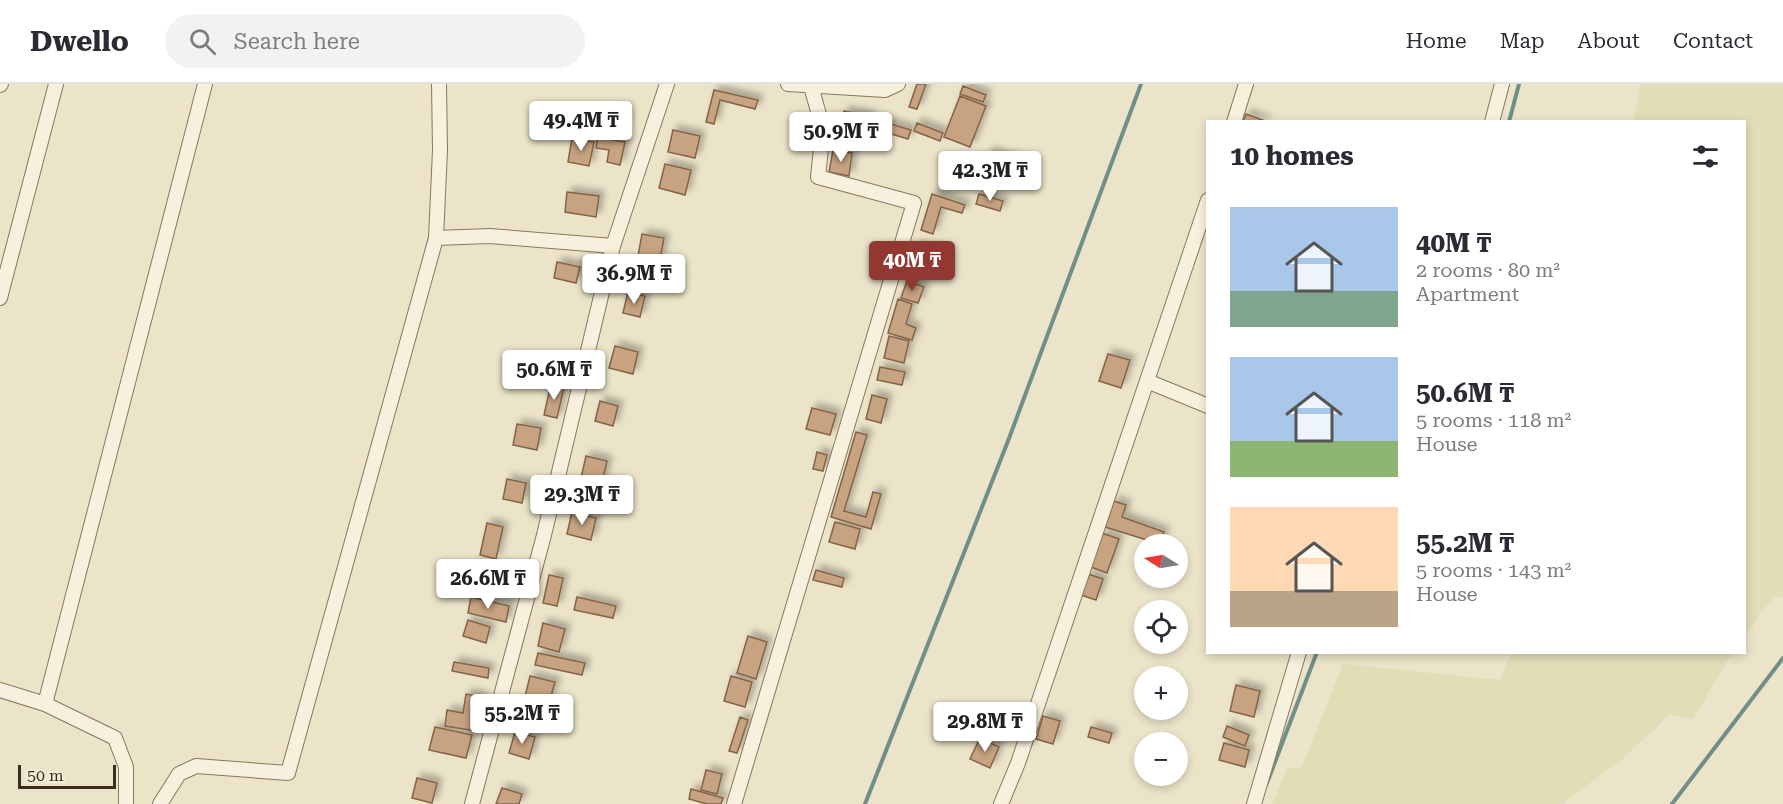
<!DOCTYPE html>
<html lang="en">
<head>
<meta charset="utf-8">
<style>
  :root { --surface:#fff; --page:#f2f2f3; --text:#2b2b33; --muted:#7c7c81; --line:#e1e1e2; --accent:#923833 }
  body { margin:0; font-family:"Roboto Serif",serif; background:var(--page); color:var(--text); height:100vh; display:flex; flex-direction:column; font-size:22px; white-space:nowrap }
  * { box-sizing:border-box; margin:0 }
  p { font-size:20px; color:var(--muted) }
  .icon { flex:none; width:33px; height:33px; fill:none; stroke:currentColor; stroke-width:2; stroke-linecap:round; stroke-linejoin:round }
  .map { position:relative; flex:1; overflow:hidden }
  .side { position:absolute; left:1206px; top:36px; width:540px; height:534px; display:flex; flex-direction:column; background:var(--surface); border-radius:0px; box-shadow:0 3px 9px #0003 }
  .side>* { flex:none }
  .needle { width:39px; rotate:281deg }
  .fabs { position:absolute; left:1134px; top:450px; display:grid; gap:12px }
  .fabs a { display:grid; place-items:center; width:54px; height:54px; border-radius:50%; background:var(--surface); box-shadow:0 3px 9px #0003; font-size:30px }
  .scale { position:absolute; left:18px; bottom:15px; width:98px; box-sizing:border-box; padding-left:6px; border:3px solid #392e21; border-top:0; font-size:16px; line-height:21px; white-space:nowrap; color:#392e21; -webkit-text-stroke:4px #f4edd8; paint-order:stroke }
  .price { position:absolute; translate:-50% -51px; padding:0 14px; border-radius:6px; background:#fff; color:#222; font-size:20px; line-height:39px; filter:drop-shadow(0 2px 3px #0008) }
  .price::after { content:''; position:absolute; left:50%; top:36px; width:18px; height:14px; margin-left:-9px; background:inherit; clip-path:polygon(0 0,100% 0,50% 100%) }
  .price.current { background:var(--accent); color:#fff }
  ul { padding:0; list-style:none }
  li { display:flex; align-items:center; gap:18px; height:150px; padding:0 24px }
  li span { display:grid; place-items:center; flex:none; width:168px; height:120px; border-radius:0px; color:#555 }
  li>.icon { margin-inline-start:auto }
  span .icon { width:72px; height:72px; fill:#fffc; stroke-width:1 }
  li b { font-size:26px }
  h2 { display:flex; justify-content:space-between; align-items:center; height:72px; padding:0 24px; font-size:26px }
  header { display:flex; align-items:center; gap:36px; box-sizing:border-box; height:84px; padding:0 30px; background:var(--surface); border-bottom:2px solid var(--line) }
  header strong { font-size:28px }
  nav { display:flex; gap:33px; margin-inline-start:auto; font-size:21px }
  .search { width:420px; height:54px; background:var(--page); display:flex; align-items:center; gap:15px; box-sizing:border-box; padding:0 21px; border-radius:33px; color:var(--muted); font-size:22px }
  .map>svg:first-child { display:block }
  .farmland { fill:#e1ddb7 }
  .lines { fill:none; stroke-linecap:round; stroke-linejoin:round }
  .stream { stroke:#708f89; stroke-width:4 }
  .building { fill:#c7a382; stroke:#856346; stroke-width:1.5; filter:url(#shadow) }
  .minor-casing { stroke:#87775f; stroke-width:16 }
  .minor { stroke:#f7f0dc; stroke-width:14 }
</style>
</head>
<body>
<header>
<strong>Dwello</strong>
<div class="search"><svg class="icon" aria-label="search" viewBox="0 0 24 24"><circle cx="10" cy="10" r="6"/><path d="M15 15l6 6"/></svg>Search here</div>
<nav><a>Home</a><a>Map</a><a>About</a><a>Contact</a></nav>
</header>
<div class="map">
<svg width="1783" height="720" viewBox="0 0 1783 720">
  <defs>
    <filter id="shadow"><feDropShadow dx="5" dy="-5" stdDeviation="3" flood-color="#0004"/></filter>
  </defs>
  <rect width="100%" height="100%" fill="#ece4c9"/>
  <path class="farmland" d="M 1641,0 L 1783,0 L 1783,513 L 1774,512 L 1745,551 L 1744,38 L 1633,37 Z
    M 1511,569 L 1732,569 L 1693,635 L 1669,631 L 1625,673 L 1562,720 L 1272,720 L 1287,684 L 1301,685 L 1343,580 L 1500,596 Z"/>
  <g class="lines">
    <path class="stream" d="M 1509,38 L 1519,0
      M 1267,699 L 1317,568
      M 865,720 L 1008,357 L 1141,0
      M 1672,720 L 1783,574"/>
  </g>
  <path class="building" d="M 917,0 L 926,0 L 917,25 L 909,23 Z
    M 963,2 L 986,11 L 983,18 L 960,10 Z
    M 714,6 L 758,16 L 755,25 L 720,16 L 714,40 L 706,38 Z
    M 960,12 L 986,22 L 970,63 L 944,53 Z
    M 617,26 L 626,27 L 623,51 L 613,49 Z
    M 844,27 L 871,32 L 867,52 L 841,47 Z
    M 580,30 L 601,31 L 600,47 L 579,46 Z
    M 1246,30 L 1268,38 L 1243,38 Z
    M 881,37 L 911,46 L 908,55 L 878,46 Z
    M 917,39 L 943,49 L 940,57 L 914,47 Z
    M 673,46 L 700,52 L 695,74 L 668,68 Z
    M 598,53 L 625,58 L 620,81 L 607,78 L 609,66 L 596,64 Z
    M 572,54 L 594,58 L 589,82 L 568,78 Z
    M 833,66 L 852,69 L 849,92 L 829,88 Z
    M 988,68 L 1017,76 L 1014,85 L 986,77 Z
    M 665,80 L 691,86 L 685,111 L 659,104 Z
    M 567,108 L 599,112 L 596,133 L 565,128 Z
    M 932,110 L 965,121 L 962,129 L 941,123 L 933,150 L 921,146 Z
    M 979,110 L 1003,117 L 1000,127 L 976,120 Z
    M 642,150 L 664,154 L 660,176 L 638,172 Z
    M 916,162 L 942,170 L 934,195 L 908,188 Z
    M 557,178 L 580,183 L 576,199 L 554,194 Z
    M 907,197 L 924,203 L 918,219 L 901,214 Z
    M 628,208 L 645,212 L 640,233 L 623,229 Z
    M 898,215 L 912,220 L 906,240 L 916,244 L 912,256 L 888,249 Z
    M 889,252 L 909,257 L 904,279 L 884,274 Z
    M 615,262 L 638,268 L 633,290 L 609,284 Z
    M 1108,270 L 1130,276 L 1121,304 L 1099,297 Z
    M 880,283 L 905,288 L 902,301 L 877,296 Z
    M 551,300 L 564,303 L 557,334 L 544,331 Z
    M 872,311 L 887,315 L 881,339 L 866,335 Z
    M 600,317 L 618,322 L 613,342 L 595,337 Z
    M 812,324 L 836,330 L 830,351 L 806,345 Z
    M 517,340 L 541,344 L 537,366 L 513,361 Z
    M 856,348 L 867,351 L 844,427 L 866,433 L 873,408 L 881,410 L 871,445 L 831,433 Z
    M 817,368 L 827,371 L 823,387 L 813,385 Z
    M 586,372 L 607,377 L 602,399 L 581,394 Z
    M 507,395 L 526,399 L 522,419 L 503,415 Z
    M 1114,417 L 1126,421 L 1122,433 L 1164,448 L 1160,460 L 1105,443 Z
    M 572,428 L 596,434 L 591,456 L 567,450 Z
    M 835,438 L 860,445 L 855,465 L 829,458 Z
    M 487,439 L 503,443 L 496,475 L 480,471 Z
    M 1102,449 L 1119,455 L 1107,489 L 1091,483 Z
    M 476,481 L 500,485 L 496,507 L 473,504 Z
    M 816,486 L 844,494 L 842,503 L 813,496 Z
    M 1088,490 L 1103,495 L 1096,516 L 1081,511 Z
    M 549,491 L 563,494 L 557,522 L 543,519 Z
    M 471,513 L 509,522 L 506,538 L 468,529 Z
    M 577,513 L 616,522 L 613,534 L 574,526 Z
    M 468,536 L 490,543 L 486,559 L 463,552 Z
    M 543,539 L 565,545 L 559,568 L 538,562 Z
    M 748,552 L 767,558 L 756,595 L 737,589 Z
    M 538,569 L 585,579 L 582,591 L 535,581 Z
    M 454,578 L 489,584 L 488,594 L 452,587 Z
    M 530,592 L 555,598 L 548,623 L 524,617 Z
    M 731,592 L 752,598 L 745,623 L 724,617 Z
    M 1236,601 L 1260,607 L 1254,633 L 1230,627 Z
    M 466,610 L 483,613 L 476,647 L 445,642 L 447,626 L 463,629 Z
    M 1043,632 L 1060,637 L 1053,660 L 1036,655 Z
    M 740,633 L 748,636 L 737,669 L 729,667 Z
    M 1227,642 L 1249,651 L 1245,662 L 1223,653 Z
    M 435,643 L 472,651 L 466,674 L 429,666 Z
    M 1091,643 L 1112,649 L 1109,659 L 1088,653 Z
    M 515,648 L 535,653 L 529,675 L 509,669 Z
    M 980,654 L 999,663 L 990,684 L 970,675 Z
    M 1224,659 L 1249,666 L 1245,683 L 1219,676 Z
    M 706,686 L 722,690 L 717,710 L 701,706 Z
    M 417,694 L 437,699 L 432,719 L 412,714 Z
    M 502,704 L 522,710 L 519,720 L 496,720 Z
    M 691,705 L 723,714 L 721,720 L 707,720 L 689,715 Z"/>
  <g class="lines">
    <defs>
      <path id="minor" d="M 788,0 L 885,6 L 898,0
        M 0,1 L 1,0
        M 1234,38 L 1246,0
        M 1492,38 L 1502,0
        M 436,154 L 490,152 L 613,162
        M 0,214 L 56,0
        M 1147,297 L 1208,322
        M 0,606 L 45,620 L 115,654 L 126,683 L 126,720
        M 45,620 L 205,0
        M 160,720 L 179,690 L 196,682 L 288,689 L 436,154 L 440,66 L 439,0
        M 472,720 L 544,451 L 613,162 L 667,0
        M 734,720 L 914,119 L 818,93 L 823,45 L 811,2
        M 1001,720 L 1018,679 L 1208,116
        M 1254,720 L 1299,568"/>
    </defs>
    <use href="#minor" class="minor-casing"/>
    <use href="#minor" class="minor"/>
  </g>
</svg>
<div class="fabs">
<a><svg class="needle" viewBox="-14 -14 28 28"><path d="M0-13l5 13h-10z" fill="#e53935"/><path d="M0 13l5-13h-10z" fill="#7c7c81"/></svg></a>
<a><svg class="icon" aria-label="locate" viewBox="0 0 24 24"><circle cx="12" cy="12" r="6"/><path d="M12 2v4M12 18v4M2 12h4M18 12h4"/></svg></a>
<a>+</a>
<a>−</a>
</div>
<div class="scale">50 m</div>
<b class="price" style="left:581px;top:68px">49.4M ₸</b>
<b class="price" style="left:841px;top:79px">50.9M ₸</b>
<b class="price" style="left:990px;top:118px">42.3M ₸</b>
<b class="price current" style="left:912px;top:208px">40M ₸</b>
<b class="price" style="left:634px;top:221px">36.9M ₸</b>
<b class="price" style="left:554px;top:317px">50.6M ₸</b>
<b class="price" style="left:582px;top:442px">29.3M ₸</b>
<b class="price" style="left:488px;top:526px">26.6M ₸</b>
<b class="price" style="left:522px;top:661px">55.2M ₸</b>
<b class="price" style="left:985px;top:669px">29.8M ₸</b>
<section class="side">
<h2>10 homes<svg class="icon" aria-label="filters" viewBox="0 0 24 24"><path d="M4 7h16M4 17h16"/><circle cx="9" cy="7" r="2"/><circle cx="15" cy="17" r="2"/></svg></h2>
<ul>
<li><span style="background:linear-gradient(#a9c7e8 70%,#7fa58c 0)"><svg class="icon" aria-label="home" viewBox="0 0 24 24"><path d="M3 11l9-7 9 7M6 9v11h12V9"/></svg></span><div><b>40M ₸</b><p>2 rooms · 80 m²</p><p>Apartment</p></div></li>
<li><span style="background:linear-gradient(#a9c7e8 70%,#8fb573 0)"><svg class="icon" aria-label="home" viewBox="0 0 24 24"><path d="M3 11l9-7 9 7M6 9v11h12V9"/></svg></span><div><b>50.6M ₸</b><p>5 rooms · 118 m²</p><p>House</p></div></li>
<li><span style="background:linear-gradient(#ffd9b3 70%,#b9a48a 0)"><svg class="icon" aria-label="home" viewBox="0 0 24 24"><path d="M3 11l9-7 9 7M6 9v11h12V9"/></svg></span><div><b>55.2M ₸</b><p>5 rooms · 143 m²</p><p>House</p></div></li>
</ul>
</section>
</div>
</body>
</html>
